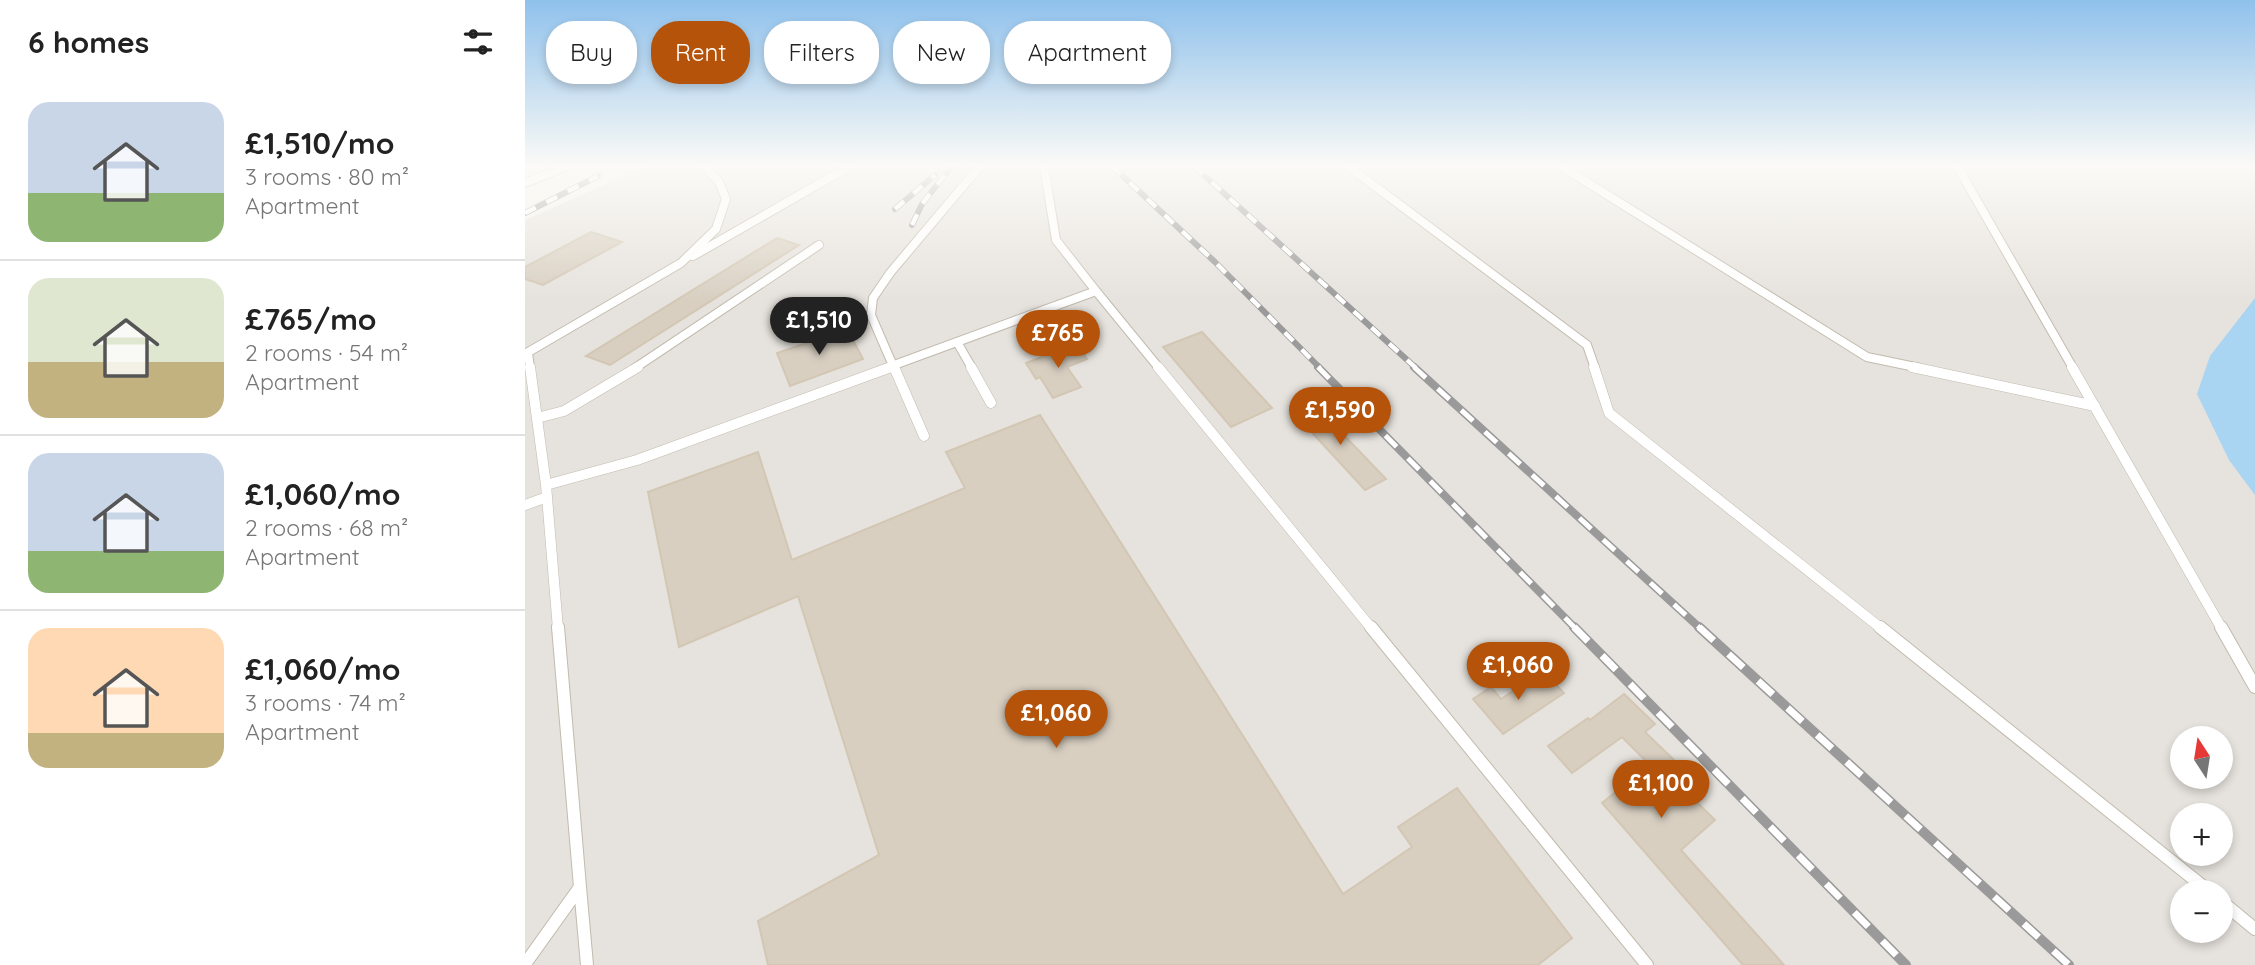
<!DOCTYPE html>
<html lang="en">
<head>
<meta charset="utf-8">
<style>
  :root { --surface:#fff; --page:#f2f2f2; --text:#222; --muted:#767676; --line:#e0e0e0; --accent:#b45309 }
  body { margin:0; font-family:Quicksand,sans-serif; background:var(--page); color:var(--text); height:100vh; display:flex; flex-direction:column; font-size:26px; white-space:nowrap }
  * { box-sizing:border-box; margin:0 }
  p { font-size:23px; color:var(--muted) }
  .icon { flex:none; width:38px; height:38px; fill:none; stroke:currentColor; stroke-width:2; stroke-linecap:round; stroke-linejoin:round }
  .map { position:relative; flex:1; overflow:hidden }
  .sheet { display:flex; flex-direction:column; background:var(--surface); width:525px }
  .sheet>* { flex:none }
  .hud { position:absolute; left:21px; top:21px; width:665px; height:63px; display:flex; gap:14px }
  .needle { width:46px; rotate:348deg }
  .buttons { position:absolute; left:1645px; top:726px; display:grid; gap:14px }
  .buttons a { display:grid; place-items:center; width:63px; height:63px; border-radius:50%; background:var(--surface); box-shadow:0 4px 10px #0003; font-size:35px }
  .price { position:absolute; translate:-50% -60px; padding:0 16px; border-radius:24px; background:var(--accent); color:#fff; font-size:23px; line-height:46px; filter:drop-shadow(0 2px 4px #0008) }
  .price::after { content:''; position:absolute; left:50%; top:42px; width:21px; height:16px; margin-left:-10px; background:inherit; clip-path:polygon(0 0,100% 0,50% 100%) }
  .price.active { background:#222; color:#fff }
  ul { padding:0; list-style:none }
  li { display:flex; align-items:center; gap:21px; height:175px; padding:0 28px }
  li+li { border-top:2px solid var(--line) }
  li span { display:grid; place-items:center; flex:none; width:196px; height:140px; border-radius:21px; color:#555 }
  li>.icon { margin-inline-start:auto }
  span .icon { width:84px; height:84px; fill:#fffc; stroke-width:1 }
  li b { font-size:30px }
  h2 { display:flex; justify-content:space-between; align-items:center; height:84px; padding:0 28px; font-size:30px }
  .chip { padding:0 24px; border-radius:28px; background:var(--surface); box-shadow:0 4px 10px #0003; font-size:24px; line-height:63px }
  .chip.active { background:var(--accent); color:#fff }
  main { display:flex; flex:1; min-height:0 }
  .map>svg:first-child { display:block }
  .industrial { fill:#e6e2dd; fill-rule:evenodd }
  .water { fill:#a9d4f2 }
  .building { fill:#d8cfc1; stroke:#d3c7b4; stroke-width:2 }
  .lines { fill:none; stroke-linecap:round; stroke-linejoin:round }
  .service-far2-casing { stroke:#c2bbae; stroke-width:10 }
  .service-far1-casing { stroke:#c2bbae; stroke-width:11 }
  .service-casing { stroke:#c2bbae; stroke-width:14 }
  .service-far2 { stroke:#fff; stroke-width:8 }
  .service-far1 { stroke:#fff; stroke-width:10 }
  .service { stroke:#fff; stroke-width:12 }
  .rail-far2-casing { stroke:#9a9a9a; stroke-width:6 }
  .rail-far1-casing { stroke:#9a9a9a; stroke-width:8 }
  .rail-casing { stroke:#9a9a9a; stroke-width:10 }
  .rail-far2 { stroke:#fff; stroke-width:4.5; stroke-dasharray:12; stroke-linecap:butt }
  .rail-far1 { stroke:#fff; stroke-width:5; stroke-dasharray:16; stroke-linecap:butt }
  .rail { stroke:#fff; stroke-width:7; stroke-dasharray:20; stroke-linecap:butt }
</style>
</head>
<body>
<main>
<section class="sheet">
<h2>6 homes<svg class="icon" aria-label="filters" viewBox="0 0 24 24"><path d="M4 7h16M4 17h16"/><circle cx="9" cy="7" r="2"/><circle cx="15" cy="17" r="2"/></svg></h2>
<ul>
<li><span style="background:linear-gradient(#c9d6e8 65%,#8fb573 0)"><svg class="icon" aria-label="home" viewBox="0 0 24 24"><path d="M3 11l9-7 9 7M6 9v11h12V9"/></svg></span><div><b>£1,510/mo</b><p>3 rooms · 80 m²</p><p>Apartment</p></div></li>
<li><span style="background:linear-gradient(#dfe7d0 60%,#c2b280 0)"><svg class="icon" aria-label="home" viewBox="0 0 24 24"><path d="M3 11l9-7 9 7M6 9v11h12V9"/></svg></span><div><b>£765/mo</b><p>2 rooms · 54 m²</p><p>Apartment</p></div></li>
<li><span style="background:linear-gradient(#c9d6e8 70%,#8fb573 0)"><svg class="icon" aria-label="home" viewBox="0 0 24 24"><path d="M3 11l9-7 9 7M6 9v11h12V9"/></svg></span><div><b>£1,060/mo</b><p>2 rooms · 68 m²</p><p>Apartment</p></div></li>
<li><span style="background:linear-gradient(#ffd9b3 75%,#c2b280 0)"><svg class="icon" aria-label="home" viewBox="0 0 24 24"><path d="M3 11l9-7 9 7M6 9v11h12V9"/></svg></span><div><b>£1,060/mo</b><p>3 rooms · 74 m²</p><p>Apartment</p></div></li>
</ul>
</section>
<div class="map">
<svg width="1730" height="965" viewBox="0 0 1730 965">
  <rect width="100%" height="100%" fill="#f6f3ec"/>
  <path class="industrial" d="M 122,166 L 1730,166 L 1730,965 L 0,965 L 0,220 ZM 1657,738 L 1696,738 L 1696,777 L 1657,777 ZM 1657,816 L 1696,816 L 1696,854 L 1657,854 ZM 1657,892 L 1696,892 L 1696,931 L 1657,931 Z"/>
  <path class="water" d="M 1730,298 L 1730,495 L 1704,460 L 1672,394 L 1685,356 Z"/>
  <path class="building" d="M 66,232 L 97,242 L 18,285 L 0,279 L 0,267 Z
    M 252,238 L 274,245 L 85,365 L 61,356 Z
    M 322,329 L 338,359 L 265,386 L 252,353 Z
    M 677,332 L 747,408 L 706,427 L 638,347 Z
    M 551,344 L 562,359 L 542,367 L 556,387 L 528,398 L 515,377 L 511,379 L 501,363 Z
    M 789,404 L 861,479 L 840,490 L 769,413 Z
    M 515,415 L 818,894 L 887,847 L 873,827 L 932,788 L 1047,938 L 1013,965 L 243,965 L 233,921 L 354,855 L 273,596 L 154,647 L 123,492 L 233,452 L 267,560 L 440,488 L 421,452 Z
    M 1018,671 L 1039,693 L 978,734 L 948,699 L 966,687 L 976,699 Z
    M 1099,694 L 1130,724 L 1120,732 L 1149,760 L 1138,769 L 1190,820 L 1156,850 L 1259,965 L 1218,965 L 1077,803 L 1125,765 L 1097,737 L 1047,773 L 1023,746 L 1063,718 L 1065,720 Z"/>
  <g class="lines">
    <defs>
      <path id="service-far2" d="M 519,166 L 531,240 L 571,291
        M 823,166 L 1062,345 L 1070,368
        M 1036,166 L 1342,357 L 1395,368
        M 1432,166 L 1548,368
        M 0,183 L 42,166
        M 168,256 L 325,166
        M 432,342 L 447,368
        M 3,353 L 5,368
        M 0,354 L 156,263 L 191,229 L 201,199 L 193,180 L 178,166
        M 110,368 L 294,245
        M 361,368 L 571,291 L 634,368
        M 369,368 L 346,315 L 348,298 L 365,273 L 455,166"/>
      <path id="service-far1" d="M 5,367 L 21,485 L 112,460 L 366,367
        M 369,367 L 399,436
        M 446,367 L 466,403
        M 633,367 L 847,629
        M 1069,367 L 1084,413 L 1357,629
        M 1387,367 L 1570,406
        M 1547,367 L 1697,629
        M 12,418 L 39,411 L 113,367
        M 21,485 L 33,629
        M 0,505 L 22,497"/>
      <path id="service" d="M 846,627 L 1122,965
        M 1355,627 L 1685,892
        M 1696,627 L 1730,687
        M 55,887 L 62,965
        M 1696,901 L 1730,929
        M 0,964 L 55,887 L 33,627"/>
    </defs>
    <use href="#service-far2" class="service-far2-casing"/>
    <use href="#service-far1" class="service-far1-casing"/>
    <use href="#service" class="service-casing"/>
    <use href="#service-far2" class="service-far2"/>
    <use href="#service-far1" class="service-far1"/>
    <use href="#service" class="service"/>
    <defs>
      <path id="rail-far2" d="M 587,166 L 690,262 L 795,368
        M 669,166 L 891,368
        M 370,209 L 410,175
        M 0,213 L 73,176
        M 387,225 L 397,204 L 427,166"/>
      <path id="rail-far1" d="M 793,367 L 1051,629
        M 889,367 L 1176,629"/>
      <path id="rail" d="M 1049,627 L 1381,965
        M 1174,627 L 1544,965"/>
    </defs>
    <use href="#rail-far2" class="rail-far2-casing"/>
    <use href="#rail-far1" class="rail-far1-casing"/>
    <use href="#rail" class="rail-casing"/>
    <use href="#rail-far2" class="rail-far2"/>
    <use href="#rail-far1" class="rail-far1"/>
    <use href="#rail" class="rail"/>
  </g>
  <linearGradient id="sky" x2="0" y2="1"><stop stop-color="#8fc1ec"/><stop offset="0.55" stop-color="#fbfaf6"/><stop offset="1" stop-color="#fbfaf6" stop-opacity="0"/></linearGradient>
  <rect width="1730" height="301" fill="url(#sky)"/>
</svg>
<div class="buttons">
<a><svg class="needle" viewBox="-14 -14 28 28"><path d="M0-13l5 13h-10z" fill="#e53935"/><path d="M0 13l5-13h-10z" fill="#767676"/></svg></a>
<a>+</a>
<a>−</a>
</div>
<b class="price active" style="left:294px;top:357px">£1,510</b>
<b class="price" style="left:533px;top:370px">£765</b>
<b class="price" style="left:815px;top:447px">£1,590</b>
<b class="price" style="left:993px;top:702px">£1,060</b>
<b class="price" style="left:531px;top:750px">£1,060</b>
<b class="price" style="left:1136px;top:820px">£1,100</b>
<div class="hud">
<a class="chip">Buy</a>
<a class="chip active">Rent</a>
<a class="chip">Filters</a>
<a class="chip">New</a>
<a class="chip">Apartment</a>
</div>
</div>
</main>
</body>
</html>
